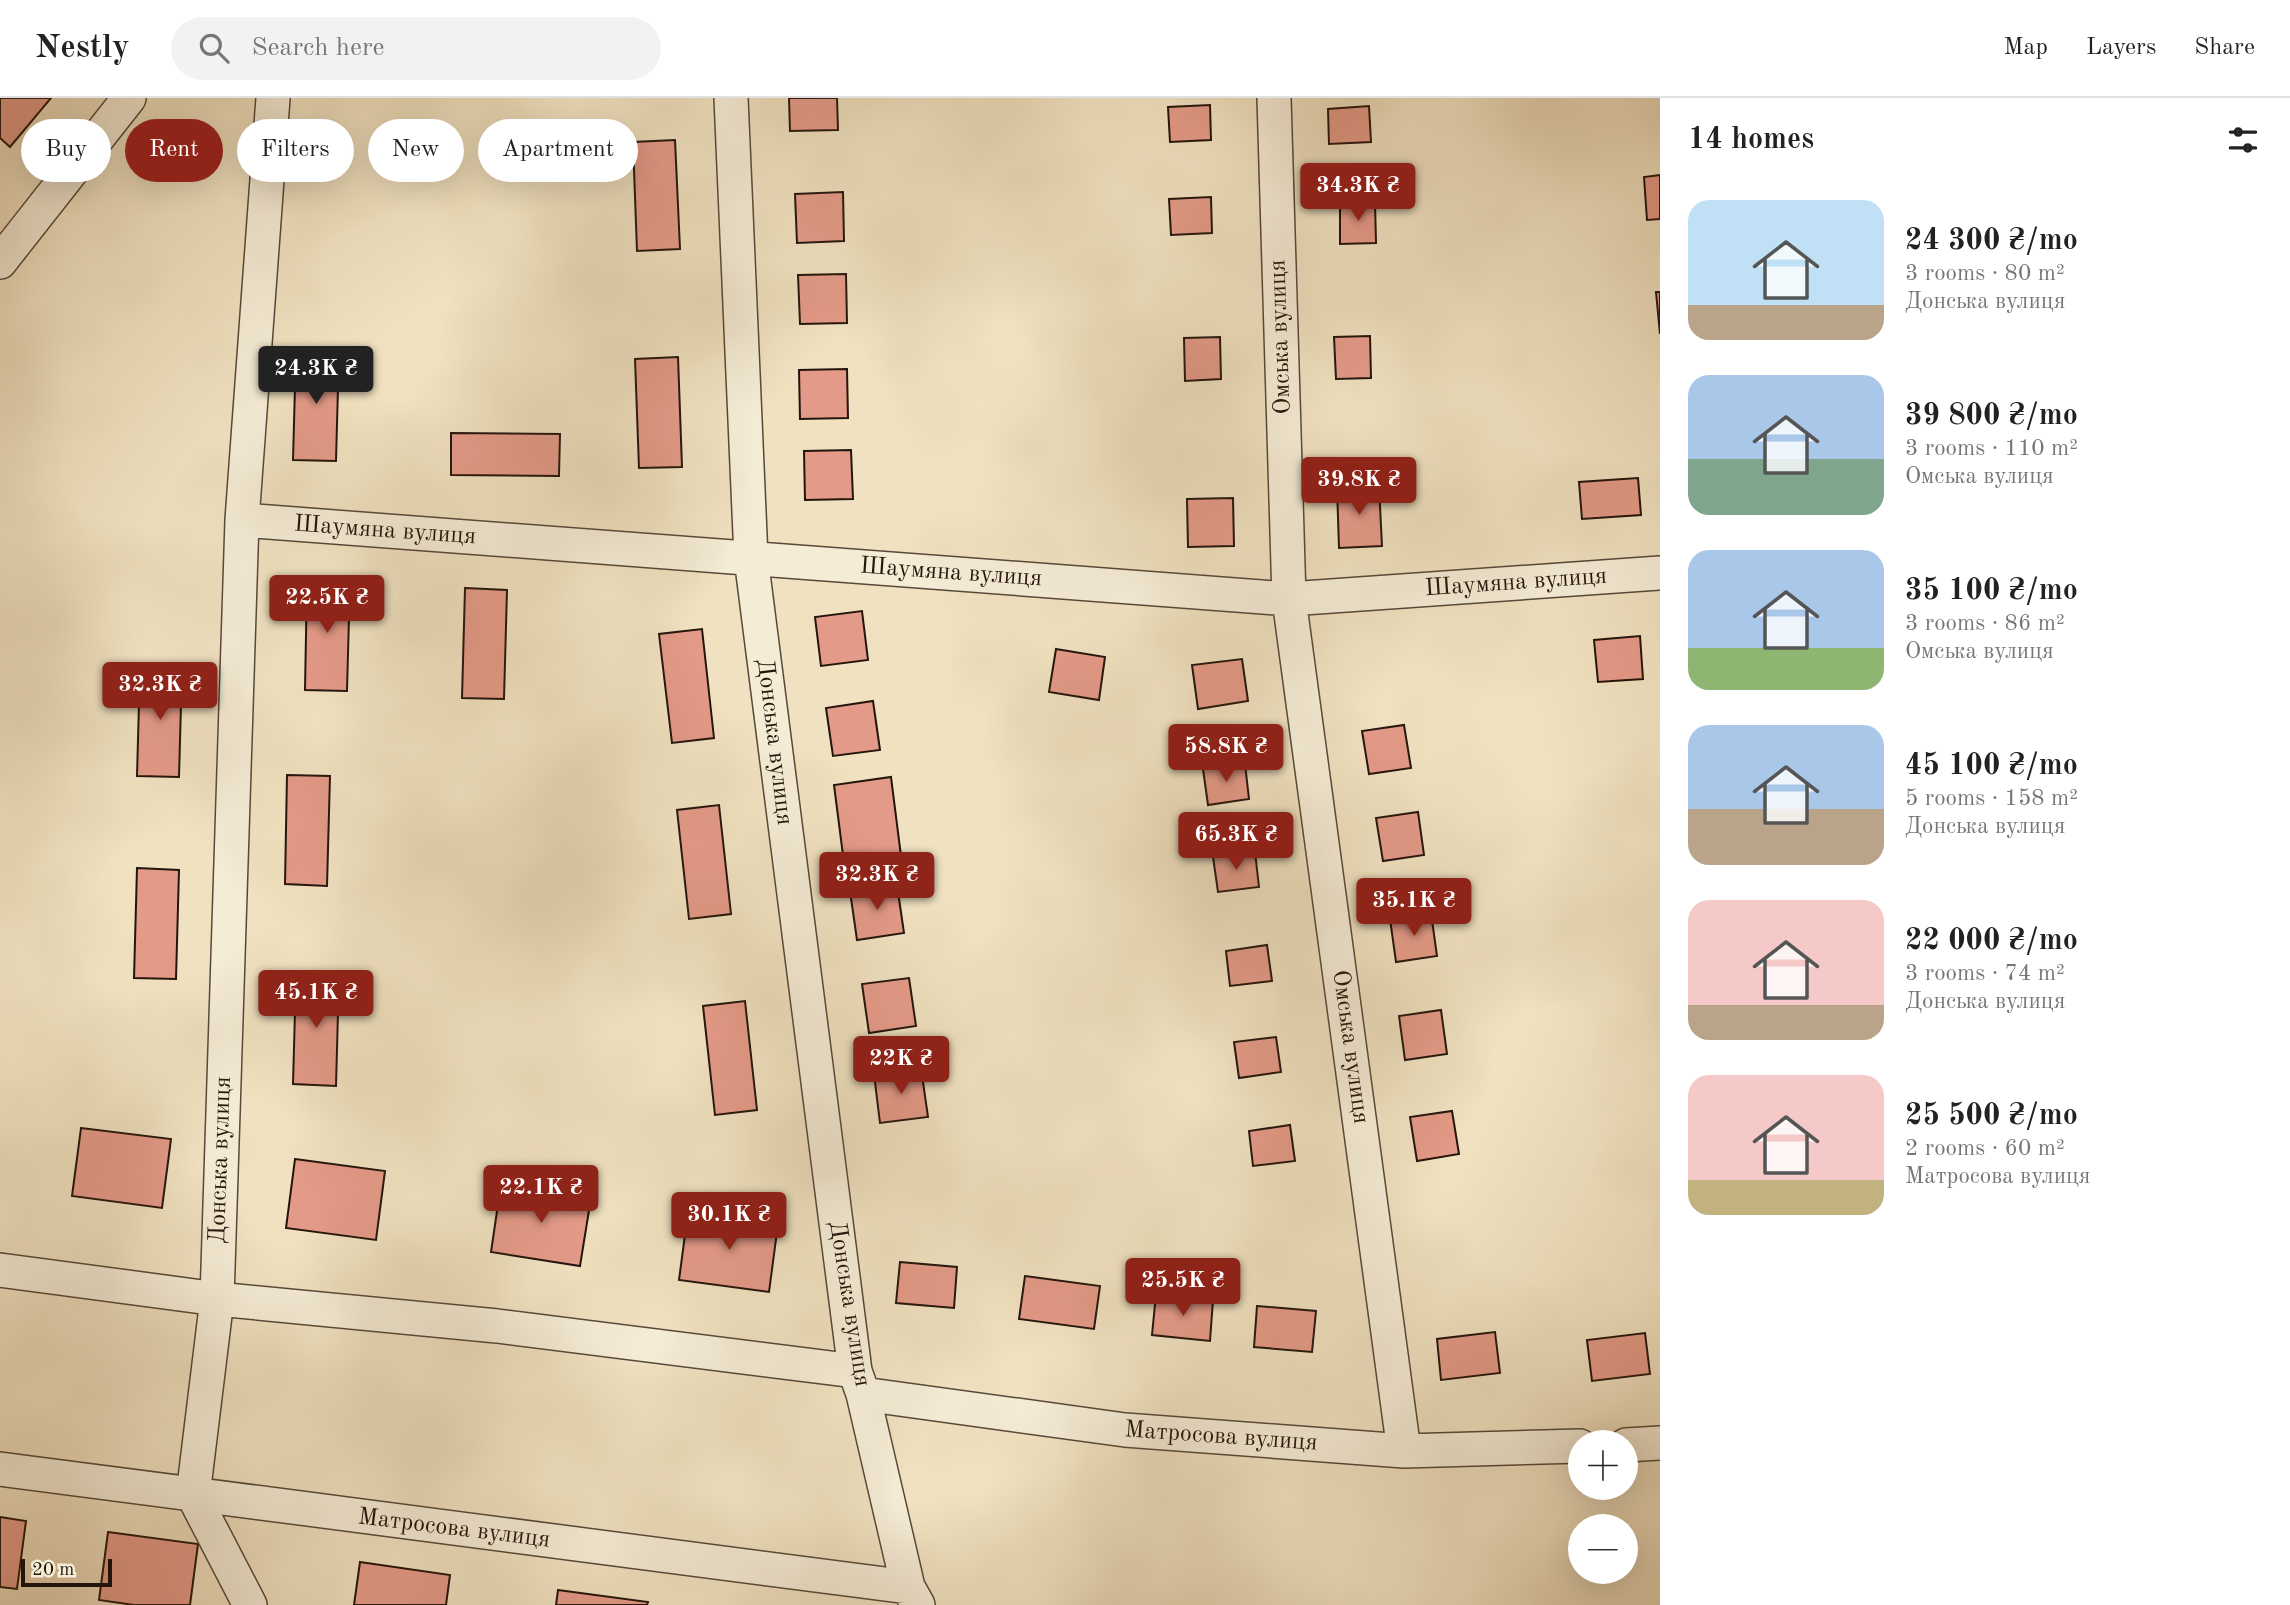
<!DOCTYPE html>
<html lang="en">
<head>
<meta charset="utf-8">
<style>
  :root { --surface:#fff; --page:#f2f2f2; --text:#222; --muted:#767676; --line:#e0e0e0; --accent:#8f2418 }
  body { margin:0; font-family:"Old Standard TT",serif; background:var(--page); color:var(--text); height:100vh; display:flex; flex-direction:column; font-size:26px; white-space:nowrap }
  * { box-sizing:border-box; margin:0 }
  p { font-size:23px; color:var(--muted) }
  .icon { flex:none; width:38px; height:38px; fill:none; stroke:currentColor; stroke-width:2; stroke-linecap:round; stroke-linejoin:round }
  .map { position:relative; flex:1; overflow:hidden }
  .side { display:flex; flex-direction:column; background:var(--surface); width:630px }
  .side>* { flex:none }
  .guide { position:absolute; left:21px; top:21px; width:665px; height:63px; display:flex; gap:14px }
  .tools { position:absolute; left:1568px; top:1332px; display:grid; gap:14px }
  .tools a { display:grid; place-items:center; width:70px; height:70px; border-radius:50%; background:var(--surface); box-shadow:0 7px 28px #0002; font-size:35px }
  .scale { position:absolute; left:21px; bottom:18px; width:91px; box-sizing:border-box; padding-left:7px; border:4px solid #24150c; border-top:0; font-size:19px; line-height:24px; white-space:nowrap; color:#24150c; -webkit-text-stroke:5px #f5ecd6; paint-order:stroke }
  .price { position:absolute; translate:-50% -60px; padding:0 16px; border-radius:7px; background:var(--accent); color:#fff; font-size:23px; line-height:46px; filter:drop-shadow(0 2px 4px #0008) }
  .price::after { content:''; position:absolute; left:50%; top:42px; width:21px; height:16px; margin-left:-10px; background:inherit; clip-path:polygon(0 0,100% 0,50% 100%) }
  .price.active { background:#222; color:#fff }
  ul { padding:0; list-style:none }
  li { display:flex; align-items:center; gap:21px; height:175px; padding:0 28px }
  li span { display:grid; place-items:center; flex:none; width:196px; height:140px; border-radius:21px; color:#555 }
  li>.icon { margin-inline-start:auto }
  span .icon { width:84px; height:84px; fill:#fffc; stroke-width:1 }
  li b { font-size:30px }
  h2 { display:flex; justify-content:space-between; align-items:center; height:84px; padding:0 28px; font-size:30px }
  .tag { padding:0 24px; border-radius:32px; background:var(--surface); box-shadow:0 7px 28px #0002; font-size:24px; line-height:63px }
  .tag.active { background:var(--accent); color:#fff }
  header { display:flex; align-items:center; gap:42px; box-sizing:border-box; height:98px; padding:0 35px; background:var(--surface); border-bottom:2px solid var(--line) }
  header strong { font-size:33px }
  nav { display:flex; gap:38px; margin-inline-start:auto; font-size:24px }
  .search { width:490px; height:63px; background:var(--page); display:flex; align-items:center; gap:18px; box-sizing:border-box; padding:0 24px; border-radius:38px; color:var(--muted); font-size:26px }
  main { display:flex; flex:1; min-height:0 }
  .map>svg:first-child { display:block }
  .building { fill:#e49a88; stroke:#24150c; stroke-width:2 }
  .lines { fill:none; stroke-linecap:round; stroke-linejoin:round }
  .minor-casing { stroke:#574839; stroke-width:36 }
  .minor { stroke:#f5ecd6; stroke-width:33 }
  .labels { text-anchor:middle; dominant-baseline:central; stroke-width:5; stroke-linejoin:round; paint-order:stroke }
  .street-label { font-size:24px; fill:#24150c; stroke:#f5ecd6 }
</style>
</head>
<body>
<header>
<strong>Nestly</strong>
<div class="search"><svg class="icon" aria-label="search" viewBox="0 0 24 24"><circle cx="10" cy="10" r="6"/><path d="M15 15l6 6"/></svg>Search here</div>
<nav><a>Map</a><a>Layers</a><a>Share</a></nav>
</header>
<main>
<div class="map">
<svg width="1660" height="1507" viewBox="0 0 1660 1507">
  <rect width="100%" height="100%" fill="#f0e1c0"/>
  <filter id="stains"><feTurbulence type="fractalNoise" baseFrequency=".00286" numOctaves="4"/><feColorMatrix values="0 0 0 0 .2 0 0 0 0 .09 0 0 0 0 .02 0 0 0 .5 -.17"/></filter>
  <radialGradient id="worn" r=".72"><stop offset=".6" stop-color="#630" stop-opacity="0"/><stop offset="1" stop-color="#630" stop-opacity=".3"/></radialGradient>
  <path class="building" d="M 0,0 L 51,0 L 10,49 L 0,40 Z
    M 789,0 L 837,0 L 838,32 L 790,33 Z
    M 1210,7 L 1211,42 L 1170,44 L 1168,9 Z
    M 1369,8 L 1371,44 L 1329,46 L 1328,11 Z
    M 675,42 L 680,151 L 637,153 L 633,44 Z
    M 1660,77 L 1660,121 L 1647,122 L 1644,79 Z
    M 843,94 L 844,143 L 797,145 L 795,96 Z
    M 1211,99 L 1212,135 L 1171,137 L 1169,101 Z
    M 1340,104 L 1375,104 L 1376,145 L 1340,146 Z
    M 846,176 L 847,225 L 800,226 L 798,177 Z
    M 1656,194 L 1660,194 L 1660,236 Z
    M 1370,238 L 1371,280 L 1336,281 L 1334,239 Z
    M 1220,239 L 1221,281 L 1185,283 L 1184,240 Z
    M 296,252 L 339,253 L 336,363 L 293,362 Z
    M 678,259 L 682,369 L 639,370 L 635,261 Z
    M 847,271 L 848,320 L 800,321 L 799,272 Z
    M 451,335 L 560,336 L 559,378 L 451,377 Z
    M 851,352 L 853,401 L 805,402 L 804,353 Z
    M 1638,380 L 1641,417 L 1582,421 L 1579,384 Z
    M 1379,388 L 1382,448 L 1339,450 L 1337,389 Z
    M 1233,400 L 1234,448 L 1188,449 L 1187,401 Z
    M 307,482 L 350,483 L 347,593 L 305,592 Z
    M 465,490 L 507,492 L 504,601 L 462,600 Z
    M 862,513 L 868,562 L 821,568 L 815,519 Z
    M 702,531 L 714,640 L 672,645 L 659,536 Z
    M 1640,538 L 1643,581 L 1598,584 L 1594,542 Z
    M 1056,551 L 1105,559 L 1099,602 L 1049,594 Z
    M 1242,561 L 1248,603 L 1198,611 L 1192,567 Z
    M 140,569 L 182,570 L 179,679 L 137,678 Z
    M 873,603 L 880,652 L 833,658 L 826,610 Z
    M 1404,627 L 1411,670 L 1369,676 L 1362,633 Z
    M 1245,666 L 1249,701 L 1208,707 L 1203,671 Z
    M 287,677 L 330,678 L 327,788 L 285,786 Z
    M 891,679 L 902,766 L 845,773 L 834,687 Z
    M 719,707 L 731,816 L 689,821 L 677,712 Z
    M 1418,714 L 1424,757 L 1383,763 L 1376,720 Z
    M 1255,754 L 1259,789 L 1218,794 L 1213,759 Z
    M 137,770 L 179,772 L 176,881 L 134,880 Z
    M 897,787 L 904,835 L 857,842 L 850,793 Z
    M 1431,815 L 1437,858 L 1396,864 L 1390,821 Z
    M 1267,847 L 1272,883 L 1230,888 L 1226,853 Z
    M 296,877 L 339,878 L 336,988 L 293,986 Z
    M 909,880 L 916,928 L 869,935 L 862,886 Z
    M 745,903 L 757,1012 L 715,1017 L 703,908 Z
    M 1441,912 L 1447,956 L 1405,962 L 1399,918 Z
    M 1276,939 L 1281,974 L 1239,980 L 1234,944 Z
    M 921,970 L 928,1019 L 880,1025 L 874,976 Z
    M 1452,1013 L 1459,1056 L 1417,1063 L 1410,1019 Z
    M 1290,1027 L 1295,1063 L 1253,1068 L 1249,1033 Z
    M 81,1030 L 171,1041 L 162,1110 L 72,1098 Z
    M 295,1061 L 385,1073 L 376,1142 L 286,1130 Z
    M 501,1086 L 591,1100 L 580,1168 L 491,1154 Z
    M 688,1114 L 778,1126 L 769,1194 L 679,1182 Z
    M 900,1164 L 957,1169 L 954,1210 L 896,1205 Z
    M 1025,1178 L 1100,1188 L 1094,1231 L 1019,1221 Z
    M 1156,1196 L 1213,1202 L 1210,1243 L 1152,1237 Z
    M 1257,1208 L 1316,1213 L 1312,1254 L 1254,1249 Z
    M 1495,1234 L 1500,1275 L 1441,1282 L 1437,1241 Z
    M 1645,1235 L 1650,1276 L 1592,1283 L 1587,1242 Z
    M 0,1419 L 26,1423 L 17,1491 L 0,1489 Z
    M 108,1434 L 198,1446 L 190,1507 L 134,1507 L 99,1502 Z
    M 360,1464 L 450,1477 L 446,1507 L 354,1507 Z
    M 558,1492 L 648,1504 L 647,1507 L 556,1507 Z"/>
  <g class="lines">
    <defs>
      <path id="minor" d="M 731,0 L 751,460 L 855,1273 L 863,1296 L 908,1489 L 918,1507
        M 1274,0 L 1289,501 L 1404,1353
        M 0,164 L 129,0
        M 242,422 L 1289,501 L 1660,475
        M 0,1172 L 217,1201 L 497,1228 L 855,1273
        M 863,1296 L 1125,1332 L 1404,1353 L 1580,1348
        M 1626,1347 L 1660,1345
        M 0,1371 L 908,1489
        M 250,1507 L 193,1397 L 217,1201 L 242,422 L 273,0"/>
    </defs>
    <use href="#minor" class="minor-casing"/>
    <use href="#minor" class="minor"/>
  </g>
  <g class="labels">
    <g class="street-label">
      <text transform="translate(1281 239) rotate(-92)">Омська вулиця</text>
      <text transform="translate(385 433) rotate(4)">Шаумяна вулиця</text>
      <text transform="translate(951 475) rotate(4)">Шаумяна вулиця</text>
      <text transform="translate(1516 485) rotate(-4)">Шаумяна вулиця</text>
      <text transform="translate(774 644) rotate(83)">Донська вулиця</text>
      <text transform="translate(1350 949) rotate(82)">Омська вулиця</text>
      <text transform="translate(221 1062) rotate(-88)">Донська вулиця</text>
      <text transform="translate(849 1206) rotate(81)">Донська вулиця</text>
      <text transform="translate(1221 1339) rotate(4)">Матросова вулиця</text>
      <text transform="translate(454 1431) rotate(7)">Матросова вулиця</text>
    </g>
  </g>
  <rect width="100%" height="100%" filter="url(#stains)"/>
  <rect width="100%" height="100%" fill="url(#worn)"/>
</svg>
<div class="tools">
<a>+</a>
<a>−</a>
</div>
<div class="scale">20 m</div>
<b class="price" style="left:1358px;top:125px">34.3K ₴</b>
<b class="price active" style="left:316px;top:308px">24.3K ₴</b>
<b class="price" style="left:1359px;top:419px">39.8K ₴</b>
<b class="price" style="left:327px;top:537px">22.5K ₴</b>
<b class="price" style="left:160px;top:624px">32.3K ₴</b>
<b class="price" style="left:1226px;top:686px">58.8K ₴</b>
<b class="price" style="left:1236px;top:774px">65.3K ₴</b>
<b class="price" style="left:877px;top:814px">32.3K ₴</b>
<b class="price" style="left:1414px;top:840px">35.1K ₴</b>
<b class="price" style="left:316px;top:932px">45.1K ₴</b>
<b class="price" style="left:901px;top:998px">22K ₴</b>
<b class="price" style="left:541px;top:1127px">22.1K ₴</b>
<b class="price" style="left:729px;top:1154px">30.1K ₴</b>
<b class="price" style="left:1183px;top:1220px">25.5K ₴</b>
<div class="guide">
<a class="tag">Buy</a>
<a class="tag active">Rent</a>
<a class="tag">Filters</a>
<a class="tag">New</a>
<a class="tag">Apartment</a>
</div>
</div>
<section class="side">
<h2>14 homes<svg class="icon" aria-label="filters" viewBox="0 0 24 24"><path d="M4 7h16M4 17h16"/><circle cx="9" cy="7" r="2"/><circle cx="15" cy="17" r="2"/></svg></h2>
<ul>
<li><span style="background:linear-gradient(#bfe0f5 75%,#b9a48a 0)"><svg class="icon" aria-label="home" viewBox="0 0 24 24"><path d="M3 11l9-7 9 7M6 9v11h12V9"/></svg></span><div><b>24 300 ₴/mo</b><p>3 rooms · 80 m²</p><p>Донська вулиця</p></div></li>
<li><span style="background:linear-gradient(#a9c7e8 60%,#7fa58c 0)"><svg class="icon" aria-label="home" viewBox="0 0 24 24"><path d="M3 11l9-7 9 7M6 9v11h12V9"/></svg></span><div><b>39 800 ₴/mo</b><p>3 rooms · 110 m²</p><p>Омська вулиця</p></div></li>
<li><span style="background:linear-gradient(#a9c7e8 70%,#8fb573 0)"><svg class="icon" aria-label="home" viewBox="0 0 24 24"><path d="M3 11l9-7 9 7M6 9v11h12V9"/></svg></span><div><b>35 100 ₴/mo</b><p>3 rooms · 86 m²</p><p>Омська вулиця</p></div></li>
<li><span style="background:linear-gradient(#a9c7e8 60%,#b9a48a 0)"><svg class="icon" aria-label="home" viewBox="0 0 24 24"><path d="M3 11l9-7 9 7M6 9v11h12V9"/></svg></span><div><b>45 100 ₴/mo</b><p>5 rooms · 158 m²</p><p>Донська вулиця</p></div></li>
<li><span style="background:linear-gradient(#f6c9c9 75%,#b9a48a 0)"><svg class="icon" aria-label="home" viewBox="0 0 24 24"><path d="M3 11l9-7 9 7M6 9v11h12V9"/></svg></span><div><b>22 000 ₴/mo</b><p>3 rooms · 74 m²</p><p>Донська вулиця</p></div></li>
<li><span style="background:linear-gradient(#f6c9c9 75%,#c2b280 0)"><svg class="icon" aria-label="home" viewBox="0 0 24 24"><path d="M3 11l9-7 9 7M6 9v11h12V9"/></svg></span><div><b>25 500 ₴/mo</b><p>2 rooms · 60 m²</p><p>Матросова вулиця</p></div></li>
</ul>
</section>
</main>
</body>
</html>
